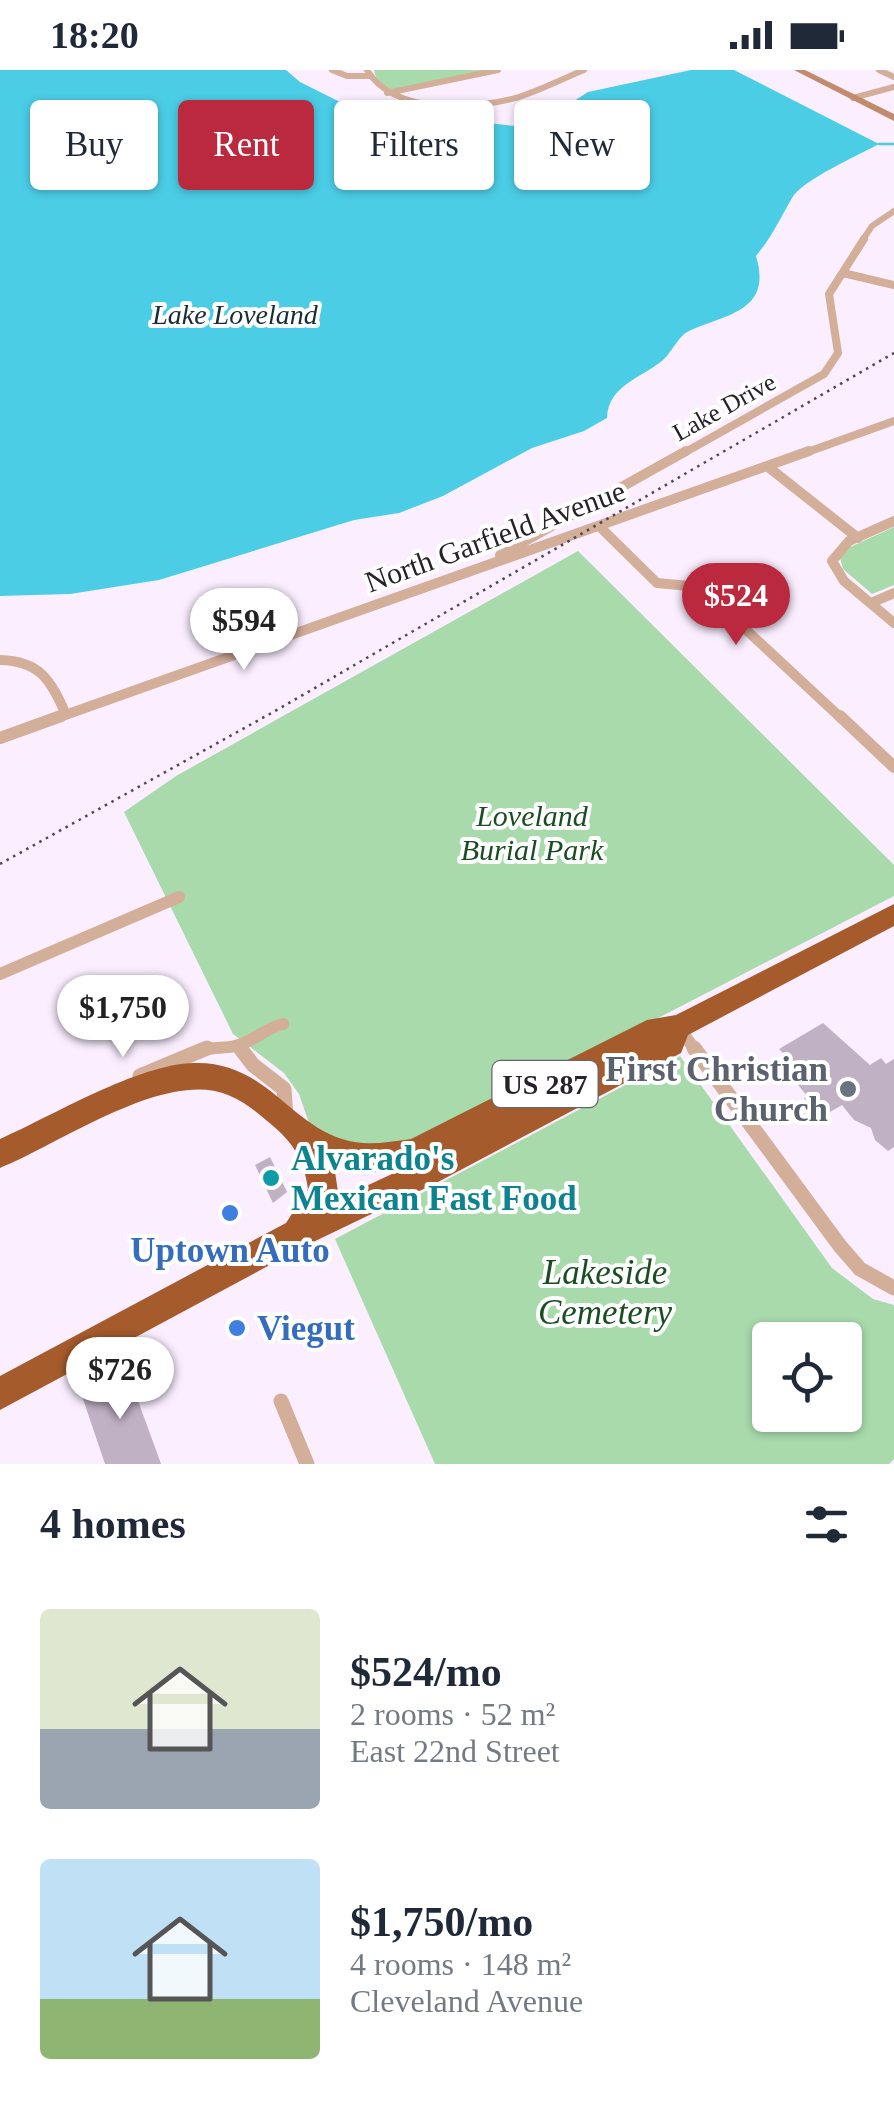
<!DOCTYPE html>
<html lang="en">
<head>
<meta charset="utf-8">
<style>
  :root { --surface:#fff; --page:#f6f6f7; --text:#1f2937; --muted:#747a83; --accent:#ba293e }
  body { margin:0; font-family:"Times New Roman",serif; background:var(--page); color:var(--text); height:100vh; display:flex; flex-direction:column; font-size:38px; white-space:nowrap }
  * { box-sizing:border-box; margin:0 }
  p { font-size:32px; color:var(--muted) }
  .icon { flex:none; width:55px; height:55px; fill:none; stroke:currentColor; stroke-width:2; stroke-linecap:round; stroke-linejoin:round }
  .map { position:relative; height:1394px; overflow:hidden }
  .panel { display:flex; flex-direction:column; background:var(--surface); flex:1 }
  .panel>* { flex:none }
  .banner { position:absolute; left:30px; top:30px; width:835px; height:90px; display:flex; gap:20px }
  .buttons { position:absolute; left:752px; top:1252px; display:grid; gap:20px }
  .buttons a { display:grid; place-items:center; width:110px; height:110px; border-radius:10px; background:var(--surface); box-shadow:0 2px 8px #0004; font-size:50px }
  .price { position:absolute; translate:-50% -85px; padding:0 22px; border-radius:35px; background:#fff; color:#222; font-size:32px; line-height:65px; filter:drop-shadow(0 2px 5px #0008) }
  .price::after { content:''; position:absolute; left:50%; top:60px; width:30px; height:22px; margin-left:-15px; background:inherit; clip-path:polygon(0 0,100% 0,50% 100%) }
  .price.on { background:var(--accent); color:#fff }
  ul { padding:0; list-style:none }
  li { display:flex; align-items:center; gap:30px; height:250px; padding:0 40px }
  li span { display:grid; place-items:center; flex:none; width:280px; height:200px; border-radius:10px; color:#555 }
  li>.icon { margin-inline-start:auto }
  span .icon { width:120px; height:120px; fill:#fffc; stroke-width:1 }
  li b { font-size:42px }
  h2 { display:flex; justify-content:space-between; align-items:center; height:120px; padding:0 40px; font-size:42px }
  .chip { padding:0 35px; border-radius:10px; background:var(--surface); box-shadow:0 2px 8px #0004; font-size:35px; line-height:90px }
  .chip.on { background:var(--accent); color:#fff }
  .status { display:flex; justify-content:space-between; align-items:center; height:70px; padding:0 50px; background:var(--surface); direction:ltr }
  .status svg { height:28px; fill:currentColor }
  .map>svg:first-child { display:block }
  .green { fill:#a8daac; fill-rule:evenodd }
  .water { fill:#4bcde5 }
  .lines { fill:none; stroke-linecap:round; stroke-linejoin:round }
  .stream { stroke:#4bcde5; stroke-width:2.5 }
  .building { fill:#c1b1c5 }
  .street-far4 { stroke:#d3ae99; stroke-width:6 }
  .street-far3 { stroke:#d3ae99; stroke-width:8 }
  .street-far2 { stroke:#d3ae99; stroke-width:10 }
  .street-far1 { stroke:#d3ae99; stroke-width:12 }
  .street { stroke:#d3ae99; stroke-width:15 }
  .secondary { fill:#c18b6d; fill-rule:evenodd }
  .highway { fill:#a65b2c; fill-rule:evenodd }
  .rail { stroke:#4e4650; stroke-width:2.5; stroke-dasharray:2.5 5; stroke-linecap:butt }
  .worship-dot { fill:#6b7280; stroke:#fff; stroke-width:4 }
  .culture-dot { fill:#0f9aa8; stroke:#fff; stroke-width:4 }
  .shop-dot { fill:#3f7fe0; stroke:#fff; stroke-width:4 }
  .labels { text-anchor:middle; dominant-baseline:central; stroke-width:8; stroke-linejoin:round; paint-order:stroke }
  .far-street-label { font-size:25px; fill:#272129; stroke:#fff }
  .far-water-label { font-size:28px; font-style:italic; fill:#172d32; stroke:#fff }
  .shield { fill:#fff; stroke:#686469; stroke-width:2.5 }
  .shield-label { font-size:28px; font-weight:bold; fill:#272129 }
  .street-label { font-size:30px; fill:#272129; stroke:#fff }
  .park-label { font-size:30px; font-style:italic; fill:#1b4d23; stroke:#fff }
  .near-worship-label { font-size:35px; font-weight:bold; fill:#5b616d; stroke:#fff; text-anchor:end }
  .near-culture-label { font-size:35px; font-weight:bold; fill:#0d838f; stroke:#fff; text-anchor:start }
  .near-shop-label { font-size:35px; font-weight:bold; fill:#366cbe; stroke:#fff }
  .near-park-label { font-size:35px; font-style:italic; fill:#1b4d23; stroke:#fff }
</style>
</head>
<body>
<div class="status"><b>18:20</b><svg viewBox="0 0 49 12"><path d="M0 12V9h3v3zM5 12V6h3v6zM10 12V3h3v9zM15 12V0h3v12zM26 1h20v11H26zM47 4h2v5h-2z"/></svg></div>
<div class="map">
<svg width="894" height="1394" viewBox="0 0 894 1394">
  <rect width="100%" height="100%" fill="#fbeeff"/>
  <path class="green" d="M 374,0 L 487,0 L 391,20 L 377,12 Z
    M 894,457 L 894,515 L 872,524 L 843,499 L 840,488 L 846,479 Z
    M 578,481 L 894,795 L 894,826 L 405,1079 L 331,1070 L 309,1053 L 299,1024 L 284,1003 L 233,964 L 124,742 L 176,706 Z
    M 680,986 L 832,1198 L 873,1229 L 894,1235 L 894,1389 L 889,1394 L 435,1394 L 335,1169 ZM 770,1270 L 845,1270 L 845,1345 L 770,1345 Z"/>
  <path class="water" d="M 0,0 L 286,0 L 300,12 L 338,31 L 388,49 L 462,50 L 542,59 L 554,58 L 563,38 L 588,22 L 691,0 L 734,0 L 879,74 C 859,85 802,110 792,128 C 782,145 772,167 756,186 C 773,242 725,244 689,261 C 678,266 672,282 663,290 C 642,308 608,315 607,348 L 584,361 L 532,378 L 443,426 L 399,443 L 354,450 L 159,510 L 70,524 L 0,526 Z"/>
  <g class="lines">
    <path class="stream" d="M 879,74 L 894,74"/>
  </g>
  <path class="building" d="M 823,953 L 870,995 L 881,988 L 886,994 L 894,989 L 894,1077 L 888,1081 L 875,1070 L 871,1058 L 854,1050 L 842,1035 L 823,1046 L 816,1037 L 805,1044 L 800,1037 L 807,1032 L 804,1028 L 807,1026 L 777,989 L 784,984 L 779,979 Z
    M 270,1087 L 287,1122 L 273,1133 L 255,1095 Z
    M 126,1298 L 156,1380 L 161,1394 L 105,1394 L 81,1323 Z"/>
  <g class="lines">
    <path class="street-far4" d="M 332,0 L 347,6 L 369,6
      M 367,0 C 394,45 474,40 519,27 C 541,20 562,9 584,0
      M 879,0 L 894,7
      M 387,23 L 498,0
      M 853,28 L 894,17
      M 862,171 L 872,156 L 894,141"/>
    <path class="street-far3" d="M 843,203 L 894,215
      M 682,384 L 824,304 L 838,283 L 829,224 L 864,169
      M 802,384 L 894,351"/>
    <path class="street-far2" d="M 767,396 L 858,468
      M 894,451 L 849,471 L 832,491 L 844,511 L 894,553
      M 599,456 L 657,513 L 700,517 L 842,649
      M 500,485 L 686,381
      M 871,533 L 894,523
      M 0,590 C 40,591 51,610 66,645
      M 54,649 L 809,381"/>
    <path class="street-far1" d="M 840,646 L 894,697
      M 0,668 L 61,646
      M 0,904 L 179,827
      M 679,958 L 696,981
      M 238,976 L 242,981
      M 201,981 C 213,976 223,979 235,976 C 252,973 265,958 283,954"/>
    <path class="street" d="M 240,978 L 253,995 L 284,1019 L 286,1047
      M 694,978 L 840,1176 L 860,1199 L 894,1218
      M 140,1006 L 207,978
      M 281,1331 L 307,1394"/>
    <path class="secondary" d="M 794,0 L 805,0 L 894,44 L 894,51 Z"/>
    <path class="highway" d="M 894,834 L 894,856 L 688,965 L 681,983 L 438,1112 L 307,1175 L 0,1340 L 0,1306 L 286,1153 L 308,1119 C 304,1087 291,1070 266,1050 C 254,1040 243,1031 228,1025 C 165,999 60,1074 0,1098 L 0,1069 C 52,1046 138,994 194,993 C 264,991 288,1052 342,1069 C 366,1077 387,1072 411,1069 L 647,950 L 676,945 ZM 334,1095 L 370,1103 L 407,1097 L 334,1131 L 338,1122 Z"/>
    <path class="rail" d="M 0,794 L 275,641 L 894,283"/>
  </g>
  <circle class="worship-dot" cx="848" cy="1019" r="10"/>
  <circle class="culture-dot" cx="271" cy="1108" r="10"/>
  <g class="shop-dot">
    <circle cx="230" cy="1143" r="10"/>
    <circle cx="237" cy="1258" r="10"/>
  </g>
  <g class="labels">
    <g class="far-street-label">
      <text transform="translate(724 337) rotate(-29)">Lake Drive</text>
    </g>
    <g class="far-water-label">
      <text x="235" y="244">Lake Loveland</text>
    </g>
    <rect class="shield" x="492.5" y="991" width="105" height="46" rx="8"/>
    <g class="shield-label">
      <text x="545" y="1014">US 287</text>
    </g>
    <g class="street-label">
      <text transform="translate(495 466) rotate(-20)">North Garfield Avenue</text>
    </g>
    <g class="park-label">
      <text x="532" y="745">Loveland<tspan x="532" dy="34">Burial Park</tspan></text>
    </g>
    <g class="near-worship-label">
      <text x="828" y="999">First Christian<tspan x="828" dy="40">Church</tspan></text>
    </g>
    <g class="near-culture-label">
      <text x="291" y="1088">Alvarado's<tspan x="291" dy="40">Mexican Fast Food</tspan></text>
    </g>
    <g class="near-shop-label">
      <text x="230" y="1180">Uptown Auto</text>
      <text x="257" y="1258" text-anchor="start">Viegut</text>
    </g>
    <g class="near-park-label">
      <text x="605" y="1202">Lakeside<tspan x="605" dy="40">Cemetery</tspan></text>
    </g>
  </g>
</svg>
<div class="buttons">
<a><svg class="icon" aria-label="locate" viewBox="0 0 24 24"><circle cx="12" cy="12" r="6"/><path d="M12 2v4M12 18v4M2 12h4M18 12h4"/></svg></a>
</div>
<b class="price on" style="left:736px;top:578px">$524</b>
<b class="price" style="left:244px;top:603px">$594</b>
<b class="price" style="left:123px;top:990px">$1,750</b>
<b class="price" style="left:120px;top:1352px">$726</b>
<div class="banner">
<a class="chip">Buy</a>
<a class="chip on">Rent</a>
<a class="chip">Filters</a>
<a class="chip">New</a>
</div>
</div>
<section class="panel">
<h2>4 homes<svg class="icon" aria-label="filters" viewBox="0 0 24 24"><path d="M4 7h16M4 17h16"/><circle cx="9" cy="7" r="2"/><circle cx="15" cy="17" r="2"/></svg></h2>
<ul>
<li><span style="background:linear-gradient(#dfe7d0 60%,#9aa5b1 0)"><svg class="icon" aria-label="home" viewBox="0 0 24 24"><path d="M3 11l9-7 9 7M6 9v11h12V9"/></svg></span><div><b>$524/mo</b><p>2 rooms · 52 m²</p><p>East 22nd Street</p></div></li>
<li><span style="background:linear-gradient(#bfe0f5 70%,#8fb573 0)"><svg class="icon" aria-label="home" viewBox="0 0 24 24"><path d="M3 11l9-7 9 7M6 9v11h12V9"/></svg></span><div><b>$1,750/mo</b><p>4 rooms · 148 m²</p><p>Cleveland Avenue</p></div></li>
</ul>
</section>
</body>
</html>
